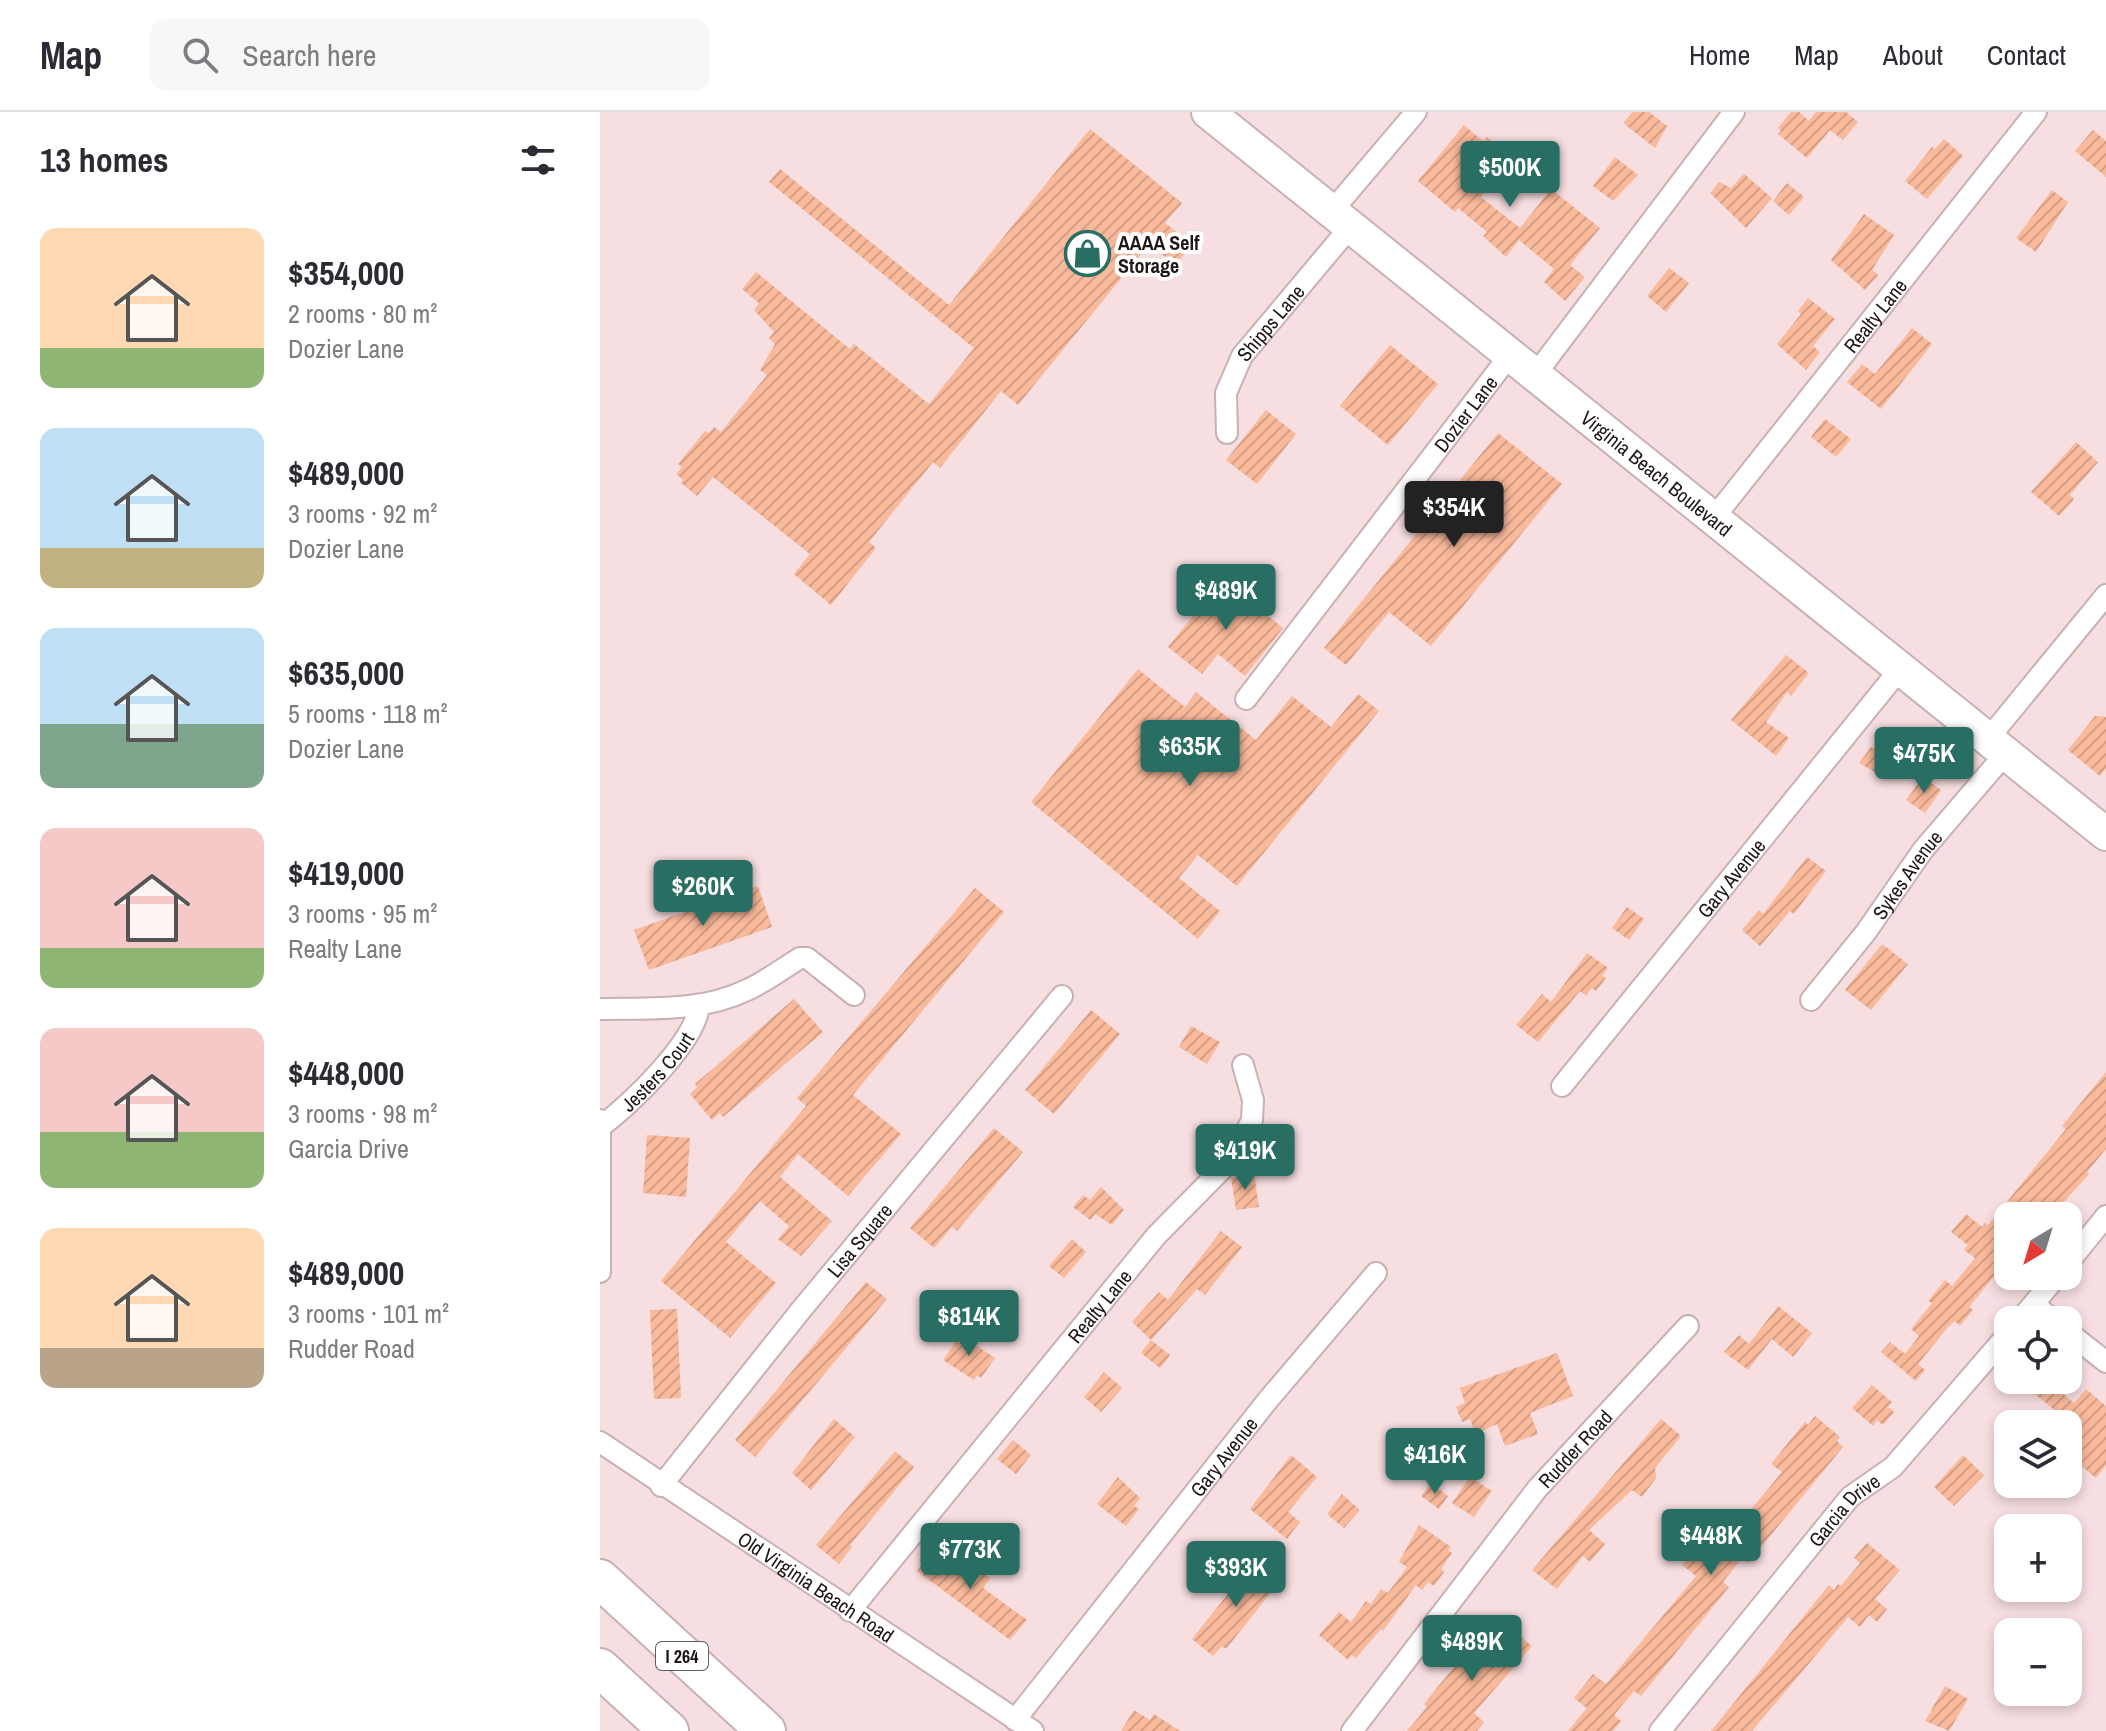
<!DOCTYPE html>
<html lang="en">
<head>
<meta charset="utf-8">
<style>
  :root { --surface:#fff; --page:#f7f7f7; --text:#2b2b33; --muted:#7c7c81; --line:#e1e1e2; --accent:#286e63 }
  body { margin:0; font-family:"Archivo Narrow",sans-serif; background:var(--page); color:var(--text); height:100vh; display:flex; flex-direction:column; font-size:30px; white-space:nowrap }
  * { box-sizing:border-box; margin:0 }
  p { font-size:26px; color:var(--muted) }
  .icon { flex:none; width:44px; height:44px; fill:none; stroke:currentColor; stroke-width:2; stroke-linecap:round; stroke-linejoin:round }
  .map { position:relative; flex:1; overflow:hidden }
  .details { display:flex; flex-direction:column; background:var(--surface); width:600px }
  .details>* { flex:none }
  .needle { width:52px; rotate:218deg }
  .tools { position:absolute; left:1394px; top:1090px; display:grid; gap:16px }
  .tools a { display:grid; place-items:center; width:88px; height:88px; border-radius:16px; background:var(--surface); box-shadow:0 4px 12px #0003; font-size:40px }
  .price { position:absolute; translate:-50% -68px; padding:0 18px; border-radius:8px; background:var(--accent); color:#fff; font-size:26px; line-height:52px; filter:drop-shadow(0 2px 4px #0008) }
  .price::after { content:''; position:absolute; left:50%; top:48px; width:24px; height:18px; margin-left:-12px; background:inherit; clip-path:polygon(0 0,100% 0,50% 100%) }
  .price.selected { background:#222; color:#fff }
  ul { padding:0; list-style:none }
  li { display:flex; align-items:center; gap:24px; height:200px; padding:0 40px }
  li span { display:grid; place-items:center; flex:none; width:224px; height:160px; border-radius:16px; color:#555 }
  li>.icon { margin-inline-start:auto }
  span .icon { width:96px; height:96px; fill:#fffc; stroke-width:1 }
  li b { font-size:34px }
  h2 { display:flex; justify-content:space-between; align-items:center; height:96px; padding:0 40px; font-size:34px }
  header { display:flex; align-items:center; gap:48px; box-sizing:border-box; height:112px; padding:0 40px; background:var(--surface); border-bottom:2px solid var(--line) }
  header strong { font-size:38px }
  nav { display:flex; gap:44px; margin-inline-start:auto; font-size:28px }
  .search { width:560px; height:72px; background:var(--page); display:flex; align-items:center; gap:20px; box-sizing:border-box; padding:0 28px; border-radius:16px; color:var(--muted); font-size:30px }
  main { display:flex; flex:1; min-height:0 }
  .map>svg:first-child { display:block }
  .building { fill:url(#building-hatch) }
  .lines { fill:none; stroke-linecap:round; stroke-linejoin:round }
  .street-casing { stroke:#c8b1b3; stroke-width:24 }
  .primary-casing { stroke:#c8b1b3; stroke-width:36 }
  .highway-casing { stroke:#c8b1b3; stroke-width:42 }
  .street { stroke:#fff; stroke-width:20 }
  .primary { stroke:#fff; stroke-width:32 }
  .highway { stroke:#fff; stroke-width:38 }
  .labels { text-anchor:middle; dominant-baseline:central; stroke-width:8; stroke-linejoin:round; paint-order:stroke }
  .shield { fill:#fff; stroke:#625c5c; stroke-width:2 }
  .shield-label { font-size:18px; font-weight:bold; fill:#1e1616 }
  .poi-label { font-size:20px; font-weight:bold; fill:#1e1616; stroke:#fff; text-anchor:start }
  .street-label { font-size:20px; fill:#1e1616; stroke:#fff }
</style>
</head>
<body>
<header>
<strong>Map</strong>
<div class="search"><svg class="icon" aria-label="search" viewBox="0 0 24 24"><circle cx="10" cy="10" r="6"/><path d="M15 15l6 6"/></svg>Search here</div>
<nav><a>Home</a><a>Map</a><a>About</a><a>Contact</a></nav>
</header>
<main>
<section class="details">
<h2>13 homes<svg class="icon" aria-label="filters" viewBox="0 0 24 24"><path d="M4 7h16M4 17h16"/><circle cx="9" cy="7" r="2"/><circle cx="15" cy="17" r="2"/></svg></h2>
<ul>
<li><span style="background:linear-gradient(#ffd9b3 75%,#8fb573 0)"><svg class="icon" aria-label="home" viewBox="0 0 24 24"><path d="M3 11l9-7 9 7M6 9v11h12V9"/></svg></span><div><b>$354,000</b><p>2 rooms · 80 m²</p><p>Dozier Lane</p></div></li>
<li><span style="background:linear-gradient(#bfe0f5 75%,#c2b280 0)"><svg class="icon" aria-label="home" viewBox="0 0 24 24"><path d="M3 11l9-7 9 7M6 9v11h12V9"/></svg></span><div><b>$489,000</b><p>3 rooms · 92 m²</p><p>Dozier Lane</p></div></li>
<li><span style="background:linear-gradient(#bfe0f5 60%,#7fa58c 0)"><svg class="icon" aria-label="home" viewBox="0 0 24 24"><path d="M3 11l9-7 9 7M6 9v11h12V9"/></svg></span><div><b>$635,000</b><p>5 rooms · 118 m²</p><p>Dozier Lane</p></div></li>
<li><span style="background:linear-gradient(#f6c9c9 75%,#8fb573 0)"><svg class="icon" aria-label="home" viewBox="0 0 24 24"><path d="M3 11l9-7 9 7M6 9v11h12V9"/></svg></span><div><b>$419,000</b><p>3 rooms · 95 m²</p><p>Realty Lane</p></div></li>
<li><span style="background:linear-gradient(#f6c9c9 65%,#8fb573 0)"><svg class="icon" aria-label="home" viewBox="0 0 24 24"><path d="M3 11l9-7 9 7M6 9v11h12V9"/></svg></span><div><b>$448,000</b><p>3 rooms · 98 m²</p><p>Garcia Drive</p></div></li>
<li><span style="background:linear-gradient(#ffd9b3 75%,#b9a48a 0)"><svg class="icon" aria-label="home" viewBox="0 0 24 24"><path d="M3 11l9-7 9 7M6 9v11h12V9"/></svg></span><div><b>$489,000</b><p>3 rooms · 101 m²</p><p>Rudder Road</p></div></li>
</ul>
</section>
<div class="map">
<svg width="1506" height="1619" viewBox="0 0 1506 1619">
  <defs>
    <pattern id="building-hatch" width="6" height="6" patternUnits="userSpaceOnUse" patternTransform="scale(2)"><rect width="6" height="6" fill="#f9b99b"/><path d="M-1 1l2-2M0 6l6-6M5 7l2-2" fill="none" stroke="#d59e85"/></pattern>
  </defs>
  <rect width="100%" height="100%" fill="#f7dee0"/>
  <path class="building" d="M 1033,0 L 1049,0 L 1067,14 L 1055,36 L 1023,11 Z
    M 1191,0 L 1199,0 L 1209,9 L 1216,0 L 1246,0 L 1258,10 L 1243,28 L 1230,18 L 1207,46 L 1178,22 L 1181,19 L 1178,16 Z
    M 864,13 L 884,30 L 887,25 L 913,46 L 881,85 L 920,116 L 951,77 L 1000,116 L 970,153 L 985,165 L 965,189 L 944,170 L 954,157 L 919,128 L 906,145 L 883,124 L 887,120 L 858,96 L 855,100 L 818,69 Z
    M 490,17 L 582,91 L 565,111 L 588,129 L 584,135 L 588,138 L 575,153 L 549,132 L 418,293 L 401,279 L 340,356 L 333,350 L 269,430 L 276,436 L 231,493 L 194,462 L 210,442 L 113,365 L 97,384 L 81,371 L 83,368 L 76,362 L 82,355 L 78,352 L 105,319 L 109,321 L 114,315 L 121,320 L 167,263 L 160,258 L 175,232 L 169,226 L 174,220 L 154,198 L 159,191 L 142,177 L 156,160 L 250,237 L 254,232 L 329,292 L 374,236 L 169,70 L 180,57 L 349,193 Z
    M 1493,18 L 1506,29 L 1506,65 L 1475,39 Z
    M 1344,27 L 1363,44 L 1327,87 L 1305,69 L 1332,35 L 1335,37 Z
    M 1015,45 L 1038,63 L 1013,89 L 993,74 Z
    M 1144,62 L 1172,86 L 1146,116 L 1110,81 L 1119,70 L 1131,76 Z
    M 1187,71 L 1204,85 L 1189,103 L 1173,89 Z
    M 1452,78 L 1468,90 L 1436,140 L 1416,126 Z
    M 1264,102 L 1294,123 L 1272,158 L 1278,163 L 1265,178 L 1231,148 Z
    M 1069,156 L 1089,171 L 1066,200 L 1047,184 Z
    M 1208,186 L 1235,207 L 1213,234 L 1220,240 L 1206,258 L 1177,232 L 1201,202 L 1198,199 Z
    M 1312,216 L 1332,232 L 1281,297 L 1247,270 L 1262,252 L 1275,262 Z
    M 790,233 L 838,272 L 788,333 L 740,294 Z
    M 666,298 L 696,322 L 657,372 L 626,348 Z
    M 1225,307 L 1251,327 L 1236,345 L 1211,325 Z
    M 898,321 L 962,372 L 831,534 L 789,500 L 746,553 L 724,536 Z
    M 1476,330 L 1498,350 L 1470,383 L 1474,387 L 1459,404 L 1431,380 Z
    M 622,467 L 683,516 L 645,564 L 618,542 L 602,562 L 568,535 Z
    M 1186,543 L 1209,561 L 1191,584 L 1187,580 L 1166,610 L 1189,626 L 1176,644 L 1131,608 Z
    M 538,557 L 585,595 L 596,580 L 656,628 L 692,584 L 731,615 L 758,582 L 779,599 L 637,774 L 598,743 L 579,766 L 620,799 L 598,827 L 431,690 Z
    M 1495,604 L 1506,605 L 1506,656 L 1500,664 L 1468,638 Z
    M 1278,633 L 1298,647 L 1285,666 L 1259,651 L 1271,635 L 1275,637 Z
    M 1323,665 L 1341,678 L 1325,701 L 1306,688 Z
    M 1207,745 L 1226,759 L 1194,802 L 1190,799 L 1160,834 L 1142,818 L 1159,798 L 1163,802 Z
    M 158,774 L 172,815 L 49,858 L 34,818 Z
    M 375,776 L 404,800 L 253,983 L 301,1022 L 248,1084 L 198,1042 L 180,1065 L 232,1109 L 201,1144 L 178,1127 L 189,1114 L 160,1089 L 126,1130 L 176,1171 L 130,1226 L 61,1169 L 206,994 L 197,986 Z
    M 1027,795 L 1044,807 L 1029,828 L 1012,816 Z
    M 1282,832 L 1308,852 L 1271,898 L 1245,878 Z
    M 987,841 L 1008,856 L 1002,864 L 1006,866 L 996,879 L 992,876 L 986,884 L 980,879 L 938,930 L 916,913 L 942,882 L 951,890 Z
    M 194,887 L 223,920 L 123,1005 L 120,1001 L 112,1008 L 90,982 L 97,975 L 95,972 Z
    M 491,898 L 520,922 L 454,1002 L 425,978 Z
    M 591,914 L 620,930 L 607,952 L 579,935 Z
    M 1506,960 L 1506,1037 L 1487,1060 L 1489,1062 L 1451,1104 L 1408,1104 L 1408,1164 L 1400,1157 L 1369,1195 L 1373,1198 L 1360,1214 L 1355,1209 L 1349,1214 L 1318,1252 L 1325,1258 L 1316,1269 L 1281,1240 L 1290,1230 L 1305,1242 L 1319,1224 L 1311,1217 L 1332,1191 L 1328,1189 L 1345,1168 L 1352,1174 L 1375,1146 L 1364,1138 L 1368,1133 L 1351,1120 L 1366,1102 L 1382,1115 L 1385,1111 L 1388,1113 L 1466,1017 L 1462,1014 Z
    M 394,1016 L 423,1040 L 357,1119 L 352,1115 L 334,1136 L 310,1116 Z
    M 47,1023 L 90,1026 L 86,1085 L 43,1081 Z
    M 654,1062 L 659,1095 L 636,1098 L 631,1066 Z
    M 501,1075 L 524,1098 L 512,1113 L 495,1102 L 490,1108 L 473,1095 L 483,1083 L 490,1088 Z
    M 621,1119 L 642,1135 L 605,1183 L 597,1177 L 551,1228 L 532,1210 L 559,1180 L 568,1188 Z
    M 472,1127 L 486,1140 L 464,1166 L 449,1154 Z
    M 266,1170 L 287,1187 L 155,1345 L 135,1328 Z
    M 1178,1194 L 1212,1221 L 1193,1245 L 1172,1227 L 1148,1258 L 1124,1240 L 1139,1223 L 1149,1232 Z
    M 77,1197 L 81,1286 L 54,1287 L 50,1198 Z
    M 360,1223 L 395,1246 L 381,1266 L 377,1263 L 374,1268 L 343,1248 Z
    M 551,1228 L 570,1243 L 560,1256 L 541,1241 Z
    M 957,1241 L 973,1284 L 930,1301 L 938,1322 L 905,1334 L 897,1312 L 876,1322 L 870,1307 L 862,1310 L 856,1295 L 865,1291 L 860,1276 Z
    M 504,1260 L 522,1276 L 501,1300 L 484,1285 Z
    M 1418,1268 L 1446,1268 L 1474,1291 L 1486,1277 L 1506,1294 L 1506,1353 L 1496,1366 L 1468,1343 L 1468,1312 L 1458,1312 L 1463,1305 Z
    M 1272,1273 L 1292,1290 L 1288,1295 L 1294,1300 L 1283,1313 L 1277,1308 L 1273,1314 L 1252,1296 Z
    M 1215,1304 L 1240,1325 L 1237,1329 L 1243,1335 L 1148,1451 L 1142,1446 L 1123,1470 L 1129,1475 L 1041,1584 L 1034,1579 L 1014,1603 L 1021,1609 L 1013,1619 L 968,1619 L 987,1596 L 974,1586 L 993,1562 L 1006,1572 L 1096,1464 L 1082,1453 L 1102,1428 L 1113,1438 L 1141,1405 L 1143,1407 L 1182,1360 L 1171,1352 L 1205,1310 L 1208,1313 Z
    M 234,1307 L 255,1325 L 211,1378 L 192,1361 Z
    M 1061,1307 L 1081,1324 L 1055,1356 L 1056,1366 L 1042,1385 L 1032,1378 L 989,1418 L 1005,1432 L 990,1450 L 983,1444 L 957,1477 L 932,1458 Z
    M 413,1328 L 431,1343 L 416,1362 L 397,1347 Z
    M 295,1339 L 314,1355 L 250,1433 L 252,1435 L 239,1452 L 216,1433 Z
    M 691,1343 L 717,1365 L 688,1400 L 700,1410 L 687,1427 L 650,1397 Z
    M 1363,1343 L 1384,1363 L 1354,1394 L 1334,1375 Z
    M 518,1365 L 540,1386 L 534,1394 L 539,1397 L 526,1414 L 497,1392 Z
    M 870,1365 L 892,1379 L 874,1405 L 852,1391 Z
    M 831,1371 L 848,1384 L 839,1397 L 821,1384 Z
    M 742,1382 L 760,1398 L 744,1416 L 727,1402 Z
    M 819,1413 L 851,1435 L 848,1438 L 852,1441 L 841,1457 L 844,1460 L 834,1474 L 828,1470 L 822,1478 L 816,1473 L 783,1519 L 781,1517 L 756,1546 L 751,1543 L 748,1548 L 719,1523 L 739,1500 L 751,1510 L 766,1489 L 771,1492 L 781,1477 L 788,1481 L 807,1455 L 799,1450 Z
    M 1267,1431 L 1300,1458 L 1275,1487 L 1287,1497 L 1277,1510 L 1269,1503 L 1260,1515 L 1248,1505 L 1152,1619 L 1111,1619 L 1229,1473 L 1234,1478 L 1238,1472 L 1241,1474 L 1260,1451 L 1254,1446 Z
    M 339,1433 L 375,1461 L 378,1457 L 390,1466 L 383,1476 L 427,1508 L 410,1528 L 317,1459 L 323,1451 L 319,1448 L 329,1436 L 334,1440 Z
    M 655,1448 L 680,1469 L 626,1537 L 622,1534 L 613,1544 L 592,1527 Z
    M 901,1508 L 932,1534 L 874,1601 L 884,1610 L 877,1619 L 807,1619 L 827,1595 L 824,1592 L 839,1573 L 865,1543 L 873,1543 Z
    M 1345,1574 L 1368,1587 L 1349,1619 L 1325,1609 Z
    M 534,1598 L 550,1608 L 554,1602 L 580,1619 L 521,1619 Z"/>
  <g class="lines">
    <defs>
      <g id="street">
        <path d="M 732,99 L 816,0"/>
        <path d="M 935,263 L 1134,0"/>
        <path id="s1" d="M 627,321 L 626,281 L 642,244 L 751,114"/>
        <path id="s2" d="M 1113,407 L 1436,0"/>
        <path id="s3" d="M 646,587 L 910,243"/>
        <path d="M 1388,627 L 1506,483"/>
        <path id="s4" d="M 1211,888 L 1266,820 L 1323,738 L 1406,641"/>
        <path d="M 0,897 C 49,896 102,900 147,878 C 165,870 182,857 200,846 L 207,846 L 254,883"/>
        <path id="s5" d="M 962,974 L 1300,557"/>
        <path d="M 0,1008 L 0,1160"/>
        <path id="s6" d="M 0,1015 C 29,994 97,929 99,893"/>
        <path d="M 1468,1151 L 1506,1104"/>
        <path d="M 1434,1192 L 1453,1208"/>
        <path d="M 1420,1208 L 1457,1164"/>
        <path d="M 1468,1220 L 1506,1250"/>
        <path id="s7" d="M 0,1330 L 433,1619"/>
        <path id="s8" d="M 61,1374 L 201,1198 L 462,884"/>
        <path id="s9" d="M 250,1499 L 556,1124 L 632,1047 L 652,1008 L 653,988 L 643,953"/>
        <path id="s10" d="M 415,1608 L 668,1288 L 776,1161"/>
        <path id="s11" d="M 752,1619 L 937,1377 L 1088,1214"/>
        <path id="s12" d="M 1060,1619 L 1250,1385 L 1293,1355 L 1408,1222"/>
      </g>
      <g id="primary">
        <path id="s13" d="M 608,0 L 1506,722"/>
      </g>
      <path id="highway" d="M 0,1467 L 166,1619
        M 0,1556 L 69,1619"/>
    </defs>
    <use href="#street" class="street-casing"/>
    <use href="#primary" class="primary-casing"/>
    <use href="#highway" class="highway-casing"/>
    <use href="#street" class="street"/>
    <use href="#primary" class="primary"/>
    <use href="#highway" class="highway"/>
  </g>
  <defs>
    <symbol id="shop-ring" viewBox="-11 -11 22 22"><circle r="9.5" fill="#fff" stroke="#286e63" stroke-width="1.5"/><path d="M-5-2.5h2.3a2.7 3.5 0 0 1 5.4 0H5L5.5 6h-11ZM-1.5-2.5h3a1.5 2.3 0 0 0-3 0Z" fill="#286e63"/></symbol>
  </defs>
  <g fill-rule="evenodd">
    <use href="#shop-ring" x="462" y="116" width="51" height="51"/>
  </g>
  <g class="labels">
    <rect class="shield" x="56" y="1530" width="52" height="28" rx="6"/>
    <g class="shield-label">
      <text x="82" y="1544">I 264</text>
    </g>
    <g class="poi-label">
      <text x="518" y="130">AAAA Self<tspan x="518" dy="23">Storage</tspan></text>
    </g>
    <g class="street-label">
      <text stroke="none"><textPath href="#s2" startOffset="260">Realty Lane</textPath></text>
      <text stroke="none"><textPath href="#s1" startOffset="124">Shipps Lane</textPath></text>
      <text stroke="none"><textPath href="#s3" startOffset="360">Dozier Lane</textPath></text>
      <text stroke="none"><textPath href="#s13" startOffset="576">Virginia Beach Boulevard</textPath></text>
      <text stroke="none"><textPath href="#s4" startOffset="158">Sykes Avenue</textPath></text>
      <text stroke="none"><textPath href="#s5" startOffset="268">Gary Avenue</textPath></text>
      <text stroke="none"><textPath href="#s6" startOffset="80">Jesters Court</textPath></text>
      <text stroke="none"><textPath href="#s8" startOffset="316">Lisa Square</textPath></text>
      <text stroke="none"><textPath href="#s9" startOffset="394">Realty Lane</textPath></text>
      <text stroke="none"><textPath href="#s11" startOffset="360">Rudder Road</textPath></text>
      <text stroke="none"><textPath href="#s10" startOffset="336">Gary Avenue</textPath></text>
      <text stroke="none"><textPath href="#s12" startOffset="288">Garcia Drive</textPath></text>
      <text stroke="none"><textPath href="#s7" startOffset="260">Old Virginia Beach Road</textPath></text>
    </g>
  </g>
</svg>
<div class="tools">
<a><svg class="needle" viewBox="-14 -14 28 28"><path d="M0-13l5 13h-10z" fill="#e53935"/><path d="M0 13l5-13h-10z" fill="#7c7c81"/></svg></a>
<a><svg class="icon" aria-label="locate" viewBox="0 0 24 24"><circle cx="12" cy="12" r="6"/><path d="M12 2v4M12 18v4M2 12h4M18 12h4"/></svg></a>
<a><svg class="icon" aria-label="layers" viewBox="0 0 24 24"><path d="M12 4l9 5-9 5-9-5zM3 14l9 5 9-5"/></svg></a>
<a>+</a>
<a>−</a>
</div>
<b class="price" style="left:910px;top:97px">$500K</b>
<b class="price selected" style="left:854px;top:437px">$354K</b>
<b class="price" style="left:626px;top:520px">$489K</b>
<b class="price" style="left:590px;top:676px">$635K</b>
<b class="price" style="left:1324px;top:683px">$475K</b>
<b class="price" style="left:103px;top:816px">$260K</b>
<b class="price" style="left:645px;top:1080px">$419K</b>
<b class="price" style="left:369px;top:1246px">$814K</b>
<b class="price" style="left:835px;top:1384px">$416K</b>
<b class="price" style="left:1111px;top:1465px">$448K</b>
<b class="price" style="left:370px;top:1479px">$773K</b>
<b class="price" style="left:636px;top:1497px">$393K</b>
<b class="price" style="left:872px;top:1571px">$489K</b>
</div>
</main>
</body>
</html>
